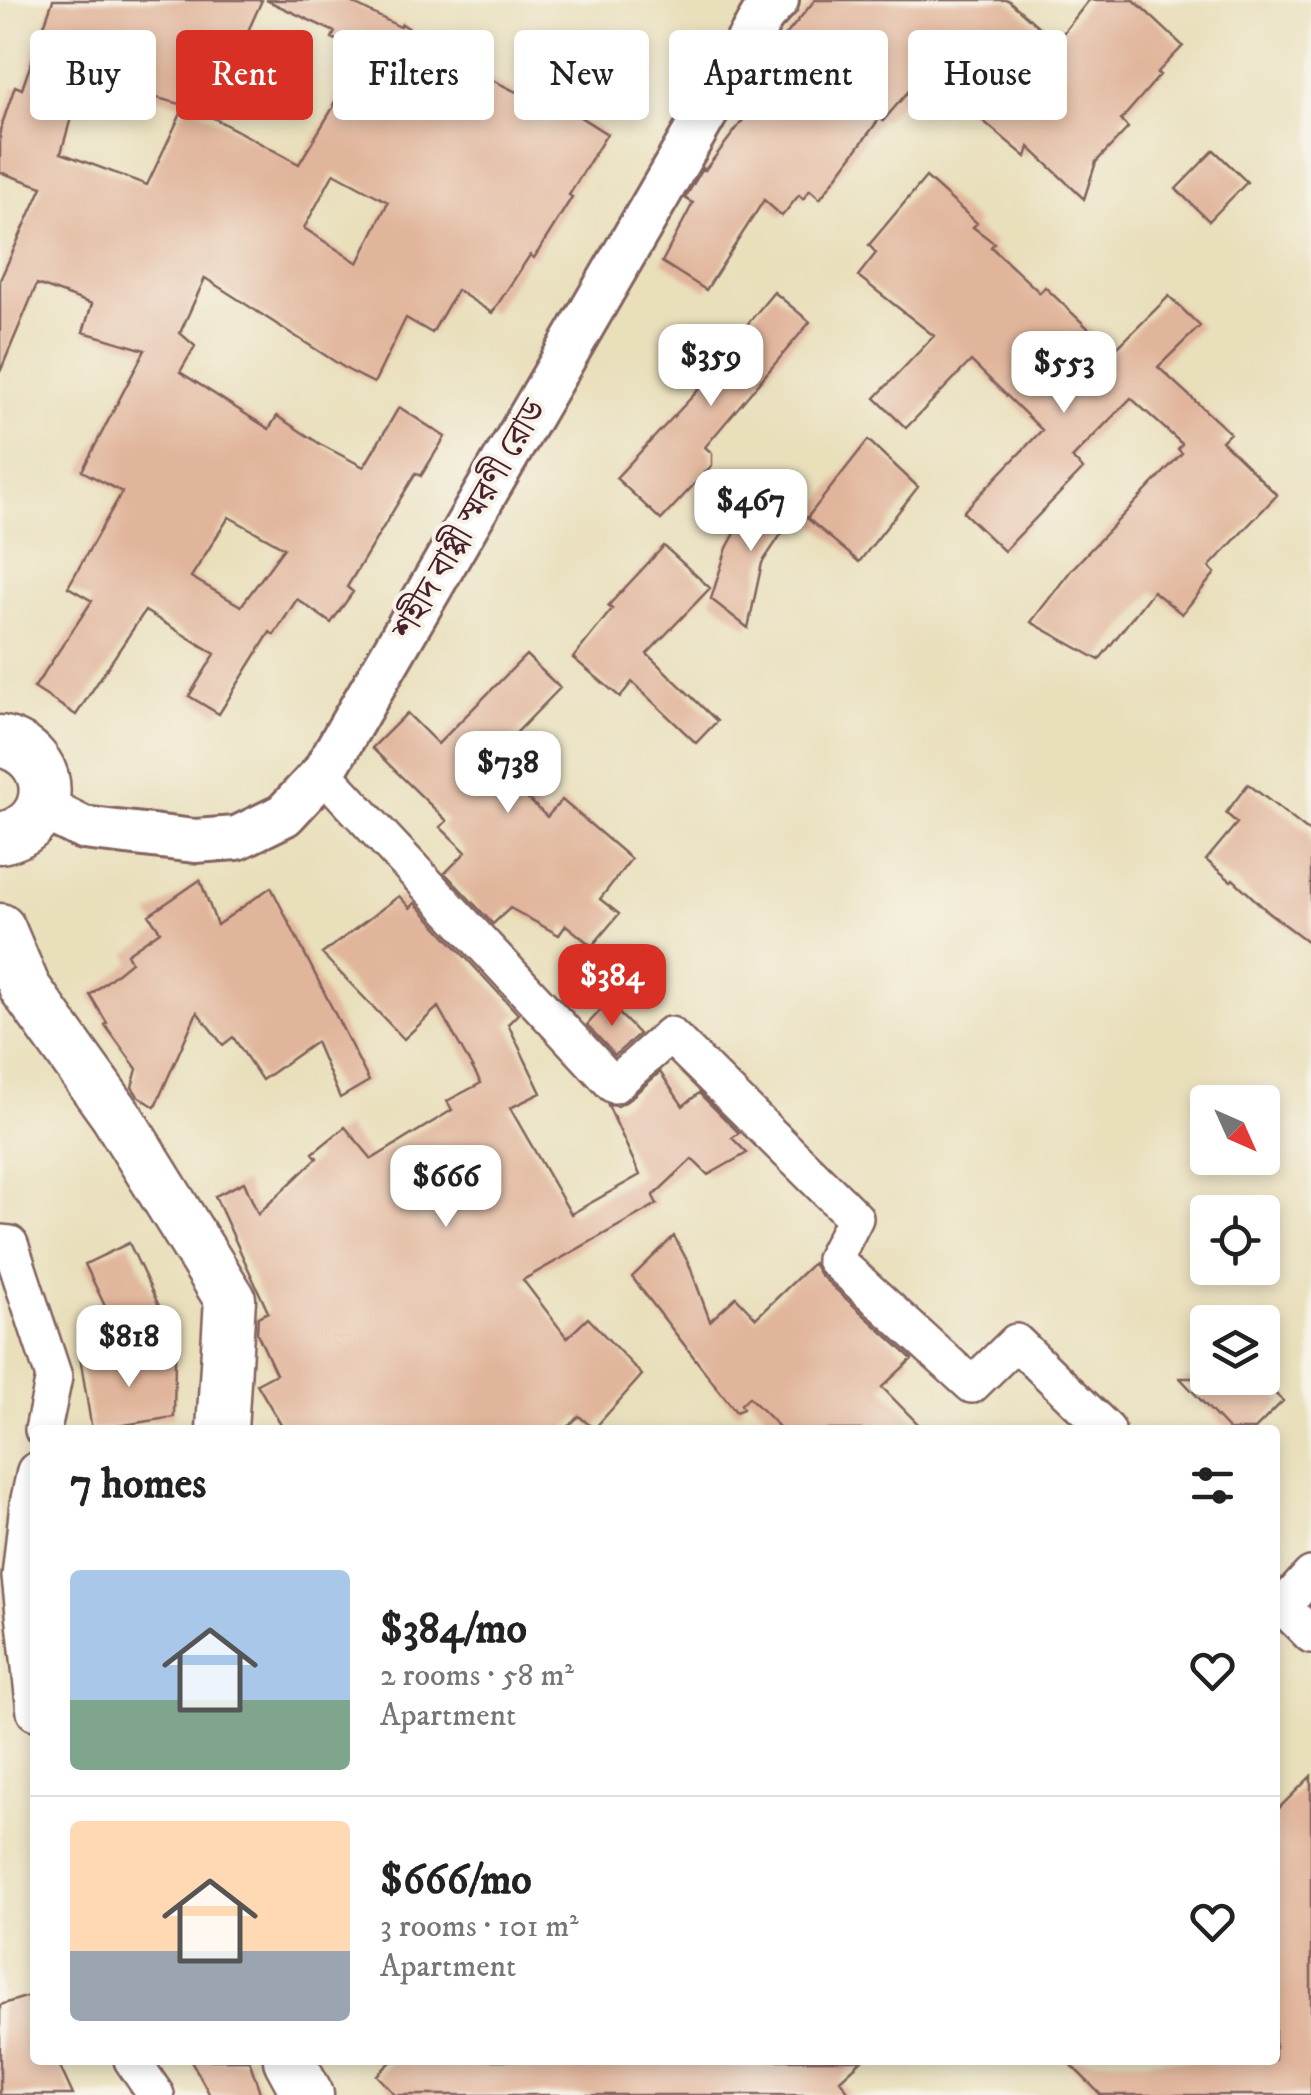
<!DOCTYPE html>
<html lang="en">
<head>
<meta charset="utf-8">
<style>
  :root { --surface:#fff; --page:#f6f6f6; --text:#222; --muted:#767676; --line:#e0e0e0; --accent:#d93025 }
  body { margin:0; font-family:"IM FELL DW Pica","Noto Serif Bengali",serif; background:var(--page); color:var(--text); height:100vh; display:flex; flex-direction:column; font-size:38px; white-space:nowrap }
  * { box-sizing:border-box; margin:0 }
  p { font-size:32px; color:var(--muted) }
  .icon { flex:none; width:55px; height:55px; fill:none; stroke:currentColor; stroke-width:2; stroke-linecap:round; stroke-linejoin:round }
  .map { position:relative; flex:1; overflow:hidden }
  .drawer { position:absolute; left:30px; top:1425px; width:1250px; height:640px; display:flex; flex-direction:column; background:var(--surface); border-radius:10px; box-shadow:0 5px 15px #0003 }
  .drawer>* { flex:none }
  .guide { position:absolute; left:30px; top:30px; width:1252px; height:90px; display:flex; gap:20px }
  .needle { width:65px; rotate:135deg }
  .buttons { position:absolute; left:1190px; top:1085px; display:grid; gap:20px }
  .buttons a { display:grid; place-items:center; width:90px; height:90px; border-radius:10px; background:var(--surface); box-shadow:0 5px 15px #0003; font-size:50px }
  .price { position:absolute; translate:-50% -85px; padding:0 22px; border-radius:20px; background:#fff; color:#222; font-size:32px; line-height:65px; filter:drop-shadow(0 2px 5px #0008) }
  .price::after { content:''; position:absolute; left:50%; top:60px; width:30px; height:22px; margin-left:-15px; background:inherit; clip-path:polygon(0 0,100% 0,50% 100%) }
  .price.active { background:var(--accent); color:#fff }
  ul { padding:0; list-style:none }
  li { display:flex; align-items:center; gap:30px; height:250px; padding:0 40px }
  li+li { border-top:2px solid var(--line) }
  li span { display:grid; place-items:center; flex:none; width:280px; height:200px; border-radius:10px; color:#555 }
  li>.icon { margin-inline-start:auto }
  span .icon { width:120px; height:120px; fill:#fffc; stroke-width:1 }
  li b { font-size:42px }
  h2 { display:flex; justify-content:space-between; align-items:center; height:120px; padding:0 40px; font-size:42px }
  .pill { padding:0 35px; border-radius:10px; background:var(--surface); box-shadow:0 5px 15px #0003; font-size:35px; line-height:90px }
  .pill.active { background:var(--accent); color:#fff }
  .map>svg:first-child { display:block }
  .building { fill:#e1b59b; fill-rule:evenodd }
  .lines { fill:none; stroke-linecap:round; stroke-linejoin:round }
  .minor-casing { stroke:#82625d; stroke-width:40 }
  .tertiary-casing { stroke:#82625d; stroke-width:48 }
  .secondary-casing { stroke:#82625d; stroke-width:55 }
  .minor { stroke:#fff; stroke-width:35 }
  .tertiary { stroke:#fff; stroke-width:42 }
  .secondary { stroke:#fff; stroke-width:50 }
  .labels { text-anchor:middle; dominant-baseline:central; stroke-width:8; stroke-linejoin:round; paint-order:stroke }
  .street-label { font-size:35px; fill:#4a1f2b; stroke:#f7f3e8 }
</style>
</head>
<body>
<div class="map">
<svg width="1311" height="2095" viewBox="0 0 1311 2095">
  <rect width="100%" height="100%" fill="#f7f3e8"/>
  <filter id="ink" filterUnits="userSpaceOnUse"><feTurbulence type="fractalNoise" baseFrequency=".01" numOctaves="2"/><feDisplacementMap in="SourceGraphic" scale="20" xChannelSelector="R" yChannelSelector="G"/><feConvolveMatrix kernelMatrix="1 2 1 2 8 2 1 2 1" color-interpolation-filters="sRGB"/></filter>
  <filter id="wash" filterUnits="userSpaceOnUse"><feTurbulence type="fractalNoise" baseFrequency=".0048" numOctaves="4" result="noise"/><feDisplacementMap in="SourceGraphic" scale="40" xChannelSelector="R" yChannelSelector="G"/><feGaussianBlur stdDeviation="2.25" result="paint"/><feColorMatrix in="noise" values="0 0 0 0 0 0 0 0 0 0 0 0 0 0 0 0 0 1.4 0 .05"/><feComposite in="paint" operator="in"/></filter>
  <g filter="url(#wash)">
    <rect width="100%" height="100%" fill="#e9dfbb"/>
    <g id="blocks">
      <path class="building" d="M 53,0 L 262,0 L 212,111 L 193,107 L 299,164 L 334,106 L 333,105 L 362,52 L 332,38 L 335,32 L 266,0 L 346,0 L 400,27 L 402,24 L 480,74 L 565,116 L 569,110 L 607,134 L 569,195 L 572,197 L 534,258 L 530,255 L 492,313 L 457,290 L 432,333 L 406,318 L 374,383 L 348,370 L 205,278 L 180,333 L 195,346 L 180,372 L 269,429 L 277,416 L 320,444 L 364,467 L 399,407 L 445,437 L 421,476 L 416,473 L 347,587 L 353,592 L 331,623 L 297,599 L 274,635 L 270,632 L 219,714 L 189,696 L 215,654 L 145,611 L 76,715 L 34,688 L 92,601 L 68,587 L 122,492 L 82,471 L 145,350 L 83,332 L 92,304 L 37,284 L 0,372 L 0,280 L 42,187 L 0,172 L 0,130 L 15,86 L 22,89 ZM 80,86 L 114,98 L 118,88 L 185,105 L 147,185 L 61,153 ZM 334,173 L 388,202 L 358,263 L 304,228 ZM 229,517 L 284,548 L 241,606 L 191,577 Z
        M 815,0 L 1008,0 L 1056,42 L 1089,0 L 1134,0 L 1183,46 L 1157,73 L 1160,75 L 1121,120 L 1128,128 L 1096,162 L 1084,199 L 1029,147 L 1026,157 L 925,72 L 883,121 L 880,118 L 820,199 L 810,190 L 803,199 L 799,195 L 782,216 L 764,200 L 706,290 L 662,262 L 693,203 L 685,198 L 703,168 L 705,170 L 778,74 L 767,66 L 786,35 Z
        M 1214,150 L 1247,182 L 1209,221 L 1176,189 Z
        M 926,177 L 977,223 L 973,227 L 994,243 L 991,247 L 1040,293 L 1045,287 L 1113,352 L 1169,296 L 1200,326 L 1158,367 L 1230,433 L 1222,441 L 1277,495 L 1209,567 L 1215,573 L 1182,614 L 1153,591 L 1099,660 L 1031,622 L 1072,569 L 1182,453 L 1178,449 L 1182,444 L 1131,398 L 1072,458 L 1083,469 L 1004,551 L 963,512 L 1042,430 L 971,361 L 906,428 L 875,398 L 934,336 L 858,276 L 876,253 L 869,245 Z
        M 774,292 L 810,322 L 705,447 L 712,453 L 712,465 L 661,520 L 616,478 L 705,383 L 701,380 Z
        M 868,440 L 918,487 L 859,562 L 807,518 Z
        M 758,490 L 800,506 L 762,563 L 748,628 L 711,599 L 727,548 Z
        M 664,546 L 710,588 L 647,654 L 717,721 L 696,743 L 632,682 L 620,697 L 573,658 L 612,609 L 608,606 Z
        M 526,655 L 560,688 L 489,761 L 547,817 L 562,800 L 631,859 L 600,899 L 619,914 L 592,946 L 566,925 L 559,935 L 510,908 L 493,924 L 445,873 L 466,852 L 440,827 L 447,821 L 372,748 L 407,713 L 438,744 Z
        M 1248,784 L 1311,833 L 1311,944 L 1268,912 L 1233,879 L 1231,881 L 1206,860 L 1237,823 L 1226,813 Z
        M 200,880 L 217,925 L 271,887 L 369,1081 L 340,1098 L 316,1042 L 262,1080 L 233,1037 L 223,1045 L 197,1012 L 155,1107 L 138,1096 L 132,1087 L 137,1069 L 105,1025 L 107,1023 L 90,995 L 131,962 L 127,954 L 160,931 L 149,915 Z
        M 399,896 L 410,908 L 415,903 L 518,1014 L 508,1024 L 541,1093 L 510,1108 L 571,1214 L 640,1175 L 608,1105 L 618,1106 L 627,1101 L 660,1072 L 683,1106 L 699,1093 L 739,1133 L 732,1138 L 747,1153 L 708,1175 L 692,1159 L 653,1196 L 657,1204 L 523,1280 L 567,1338 L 588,1318 L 642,1375 L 594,1429 L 579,1416 L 564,1430 L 284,1430 L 257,1384 L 276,1374 L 257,1333 L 258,1317 L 268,1312 L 215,1196 L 244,1182 L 258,1214 L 317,1158 L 313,1153 L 345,1127 L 372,1159 L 452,1110 L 447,1101 L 481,1083 L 438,1007 L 404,1039 L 322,954 Z
        M 608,1002 L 639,1034 L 615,1055 L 587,1025 Z
        M 674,1236 L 689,1264 L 710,1321 L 736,1297 L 756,1318 L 813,1263 L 820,1275 L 912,1359 L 882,1387 L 924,1430 L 782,1430 L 749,1397 L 741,1404 L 743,1409 L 736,1412 L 632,1277 Z
        M 129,1243 L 159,1306 L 112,1321 L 85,1264 Z
        M 80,1357 L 175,1357 L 174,1417 L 92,1430 Z
        M 1180,1378 L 1259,1378 L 1283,1401 L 1254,1430 L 1229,1430 Z
        M 1311,1776 L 1311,2095 L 1101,2095 L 1066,2060 L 1275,2060 L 1275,1812 Z
        M 35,1994 L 35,2060 L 57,2060 L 73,2095 L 0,2095 L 0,2005 Z
        M 191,2060 L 249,2060 L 261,2095 L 210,2095 Z
        M 393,2060 L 862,2060 L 840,2080 L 851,2095 L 395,2095 L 377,2075 Z"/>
    </g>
  </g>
  <g filter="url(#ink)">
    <use href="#blocks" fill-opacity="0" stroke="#82625d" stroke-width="2.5"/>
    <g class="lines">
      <defs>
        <path id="minor" d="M 323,773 L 614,1085 L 670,1035 L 855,1218 L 834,1259 L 972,1385 L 1016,1342 L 1107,1430
          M 0,1243 L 10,1244 L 54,1377 L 43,1430
          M 35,1471 L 28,1504 L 20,1577 L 35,1712
          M 1275,1599 L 1311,1635
          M 1283,1606 L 1311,1575
          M 132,2060 L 156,2095"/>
        <path id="tertiary" d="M 41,807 L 83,828 L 195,841 L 237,838 L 284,815 L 323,773 L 763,15 L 777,0"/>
        <path id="secondary" d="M 0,741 C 60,754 59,828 0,838
          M 0,929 L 25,988 L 116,1115 L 230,1299 L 222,1430
          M 289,2060 L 308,2095"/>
      </defs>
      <use href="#minor" class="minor-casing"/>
      <use href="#tertiary" class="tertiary-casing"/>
      <use href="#secondary" class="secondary-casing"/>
      <use href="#minor" class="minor"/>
      <use href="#tertiary" class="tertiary"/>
      <use href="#secondary" class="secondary"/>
    </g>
  </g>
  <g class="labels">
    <g class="street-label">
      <text transform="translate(470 520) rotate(-60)">শহীদ বাপ্পী স্মরণী রোড</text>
    </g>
  </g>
</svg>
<div class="buttons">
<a><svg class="needle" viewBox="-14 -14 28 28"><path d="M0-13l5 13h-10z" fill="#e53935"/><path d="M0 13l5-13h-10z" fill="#767676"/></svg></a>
<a><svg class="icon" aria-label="locate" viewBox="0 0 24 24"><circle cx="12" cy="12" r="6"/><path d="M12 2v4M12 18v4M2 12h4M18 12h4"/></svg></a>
<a><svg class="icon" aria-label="layers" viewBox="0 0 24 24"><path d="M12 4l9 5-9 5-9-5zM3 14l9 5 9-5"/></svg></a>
</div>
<b class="price" style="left:711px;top:409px">$359</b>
<b class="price" style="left:1064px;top:416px">$553</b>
<b class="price" style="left:751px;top:554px">$467</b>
<b class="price" style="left:508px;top:816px">$738</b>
<b class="price active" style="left:612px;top:1029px">$384</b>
<b class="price" style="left:446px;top:1230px">$666</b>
<b class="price" style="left:129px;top:1390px">$818</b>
<div class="guide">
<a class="pill">Buy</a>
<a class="pill active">Rent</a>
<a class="pill">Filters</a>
<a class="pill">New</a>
<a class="pill">Apartment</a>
<a class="pill">House</a>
</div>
<section class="drawer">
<h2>7 homes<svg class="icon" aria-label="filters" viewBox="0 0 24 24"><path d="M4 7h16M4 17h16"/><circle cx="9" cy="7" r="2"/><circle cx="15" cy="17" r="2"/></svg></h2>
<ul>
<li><span style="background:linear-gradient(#a9c7e8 65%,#7fa58c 0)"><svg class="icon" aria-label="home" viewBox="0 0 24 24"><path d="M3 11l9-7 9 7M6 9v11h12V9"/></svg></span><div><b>$384/mo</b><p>2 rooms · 58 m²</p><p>Apartment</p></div><svg class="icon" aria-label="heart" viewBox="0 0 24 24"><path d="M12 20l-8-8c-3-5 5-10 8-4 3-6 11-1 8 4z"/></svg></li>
<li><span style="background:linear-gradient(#ffd9b3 65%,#9aa5b1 0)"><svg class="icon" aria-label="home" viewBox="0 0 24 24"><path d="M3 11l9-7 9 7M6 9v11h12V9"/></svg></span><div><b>$666/mo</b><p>3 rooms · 101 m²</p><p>Apartment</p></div><svg class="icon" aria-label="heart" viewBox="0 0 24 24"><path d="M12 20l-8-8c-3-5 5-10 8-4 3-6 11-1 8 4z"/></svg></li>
</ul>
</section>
</div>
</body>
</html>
